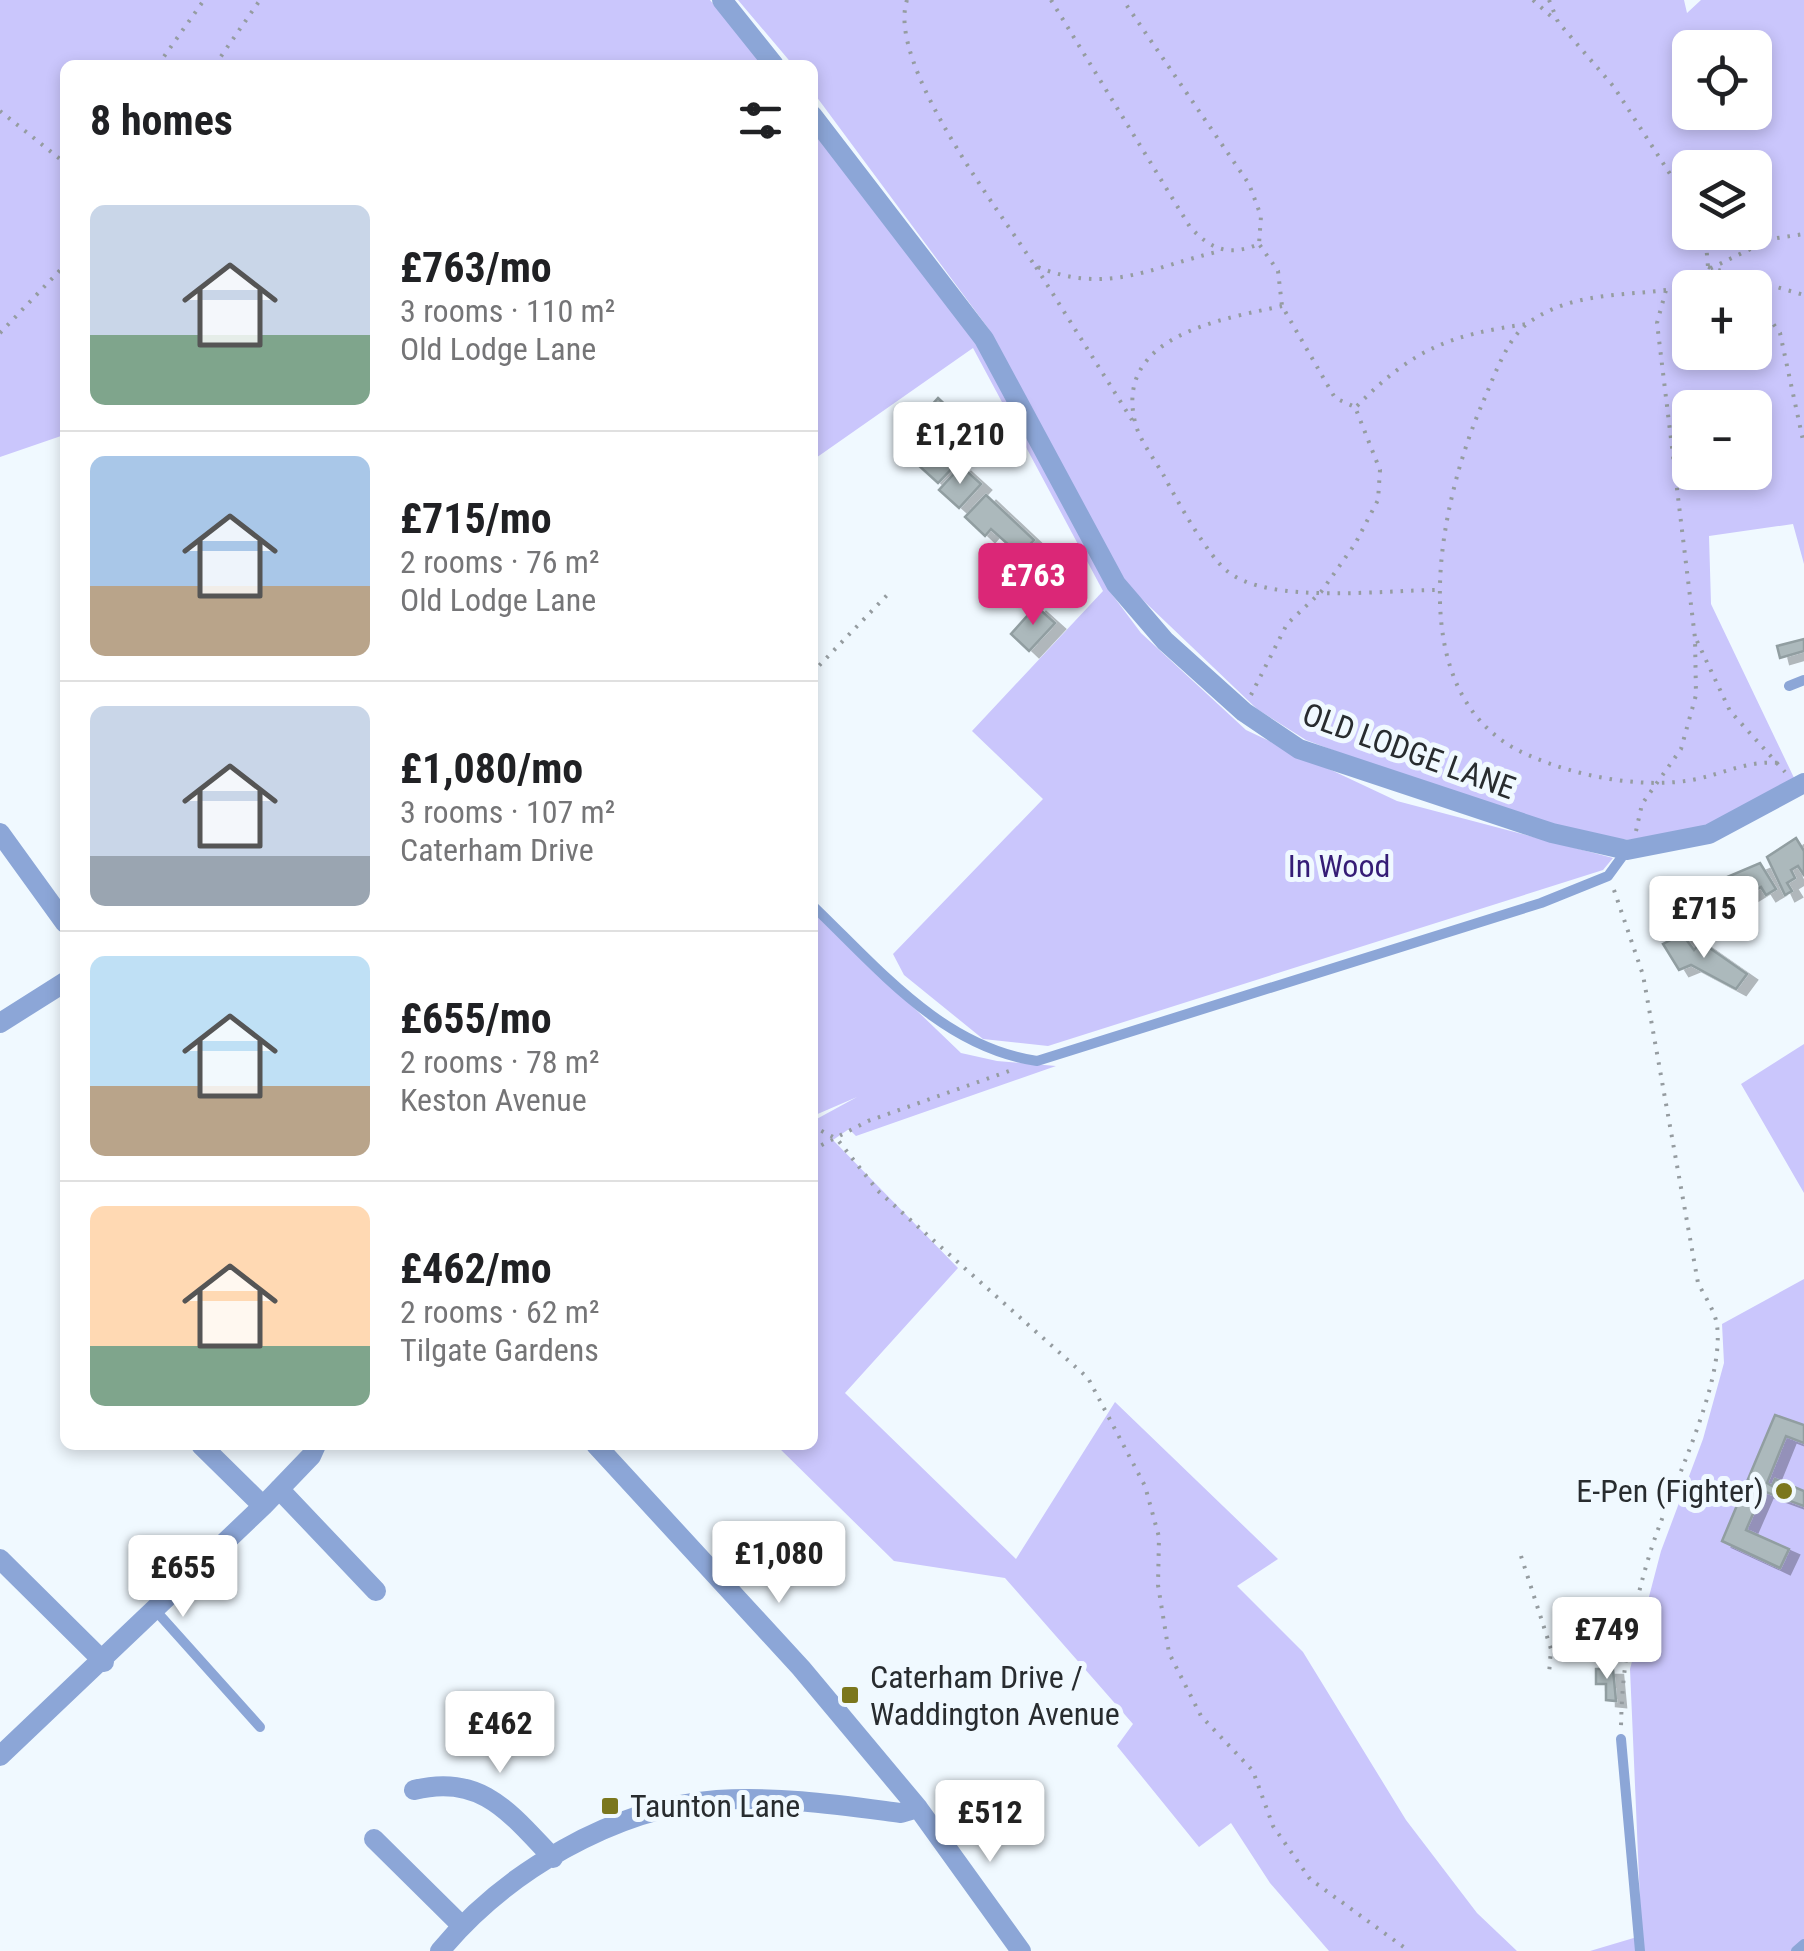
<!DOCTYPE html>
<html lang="en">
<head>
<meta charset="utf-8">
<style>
  :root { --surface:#fff; --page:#f2f2f2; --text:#202124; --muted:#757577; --line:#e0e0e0; --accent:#db2777 }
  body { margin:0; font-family:"Roboto Condensed",sans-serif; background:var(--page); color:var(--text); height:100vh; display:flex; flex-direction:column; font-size:38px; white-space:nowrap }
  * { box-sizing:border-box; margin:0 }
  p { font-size:32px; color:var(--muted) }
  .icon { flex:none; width:55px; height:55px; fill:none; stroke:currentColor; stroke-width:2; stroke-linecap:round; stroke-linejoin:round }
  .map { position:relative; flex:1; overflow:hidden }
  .sheet { position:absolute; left:60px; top:60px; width:758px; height:1390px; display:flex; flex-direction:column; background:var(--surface); border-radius:15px; box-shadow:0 5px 15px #0003 }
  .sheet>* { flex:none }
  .buttons { position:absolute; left:1672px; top:30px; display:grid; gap:20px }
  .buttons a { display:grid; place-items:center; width:100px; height:100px; border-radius:15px; background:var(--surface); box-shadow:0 5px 15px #0003; font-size:50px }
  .price { position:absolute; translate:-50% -85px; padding:0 22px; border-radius:10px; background:#fff; color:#222; font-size:32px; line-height:65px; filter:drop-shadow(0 2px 5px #0008) }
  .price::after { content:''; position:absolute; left:50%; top:60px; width:30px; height:22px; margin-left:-15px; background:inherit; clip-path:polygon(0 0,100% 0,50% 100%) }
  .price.on { background:var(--accent); color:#fff }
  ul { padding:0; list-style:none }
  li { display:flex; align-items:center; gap:30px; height:250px; padding:0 30px }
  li+li { border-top:2px solid var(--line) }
  li span { display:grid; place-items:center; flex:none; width:280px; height:200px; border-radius:15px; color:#555 }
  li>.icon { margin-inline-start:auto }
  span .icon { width:120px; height:120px; fill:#fffc; stroke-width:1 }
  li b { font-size:42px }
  h2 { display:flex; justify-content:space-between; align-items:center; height:120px; padding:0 30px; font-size:42px }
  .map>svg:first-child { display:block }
  .green { fill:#cac6fc; fill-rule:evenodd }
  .building { fill:#acb9bc; stroke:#919ea1; stroke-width:2.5; filter:url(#shadow) }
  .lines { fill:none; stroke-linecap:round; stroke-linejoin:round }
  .path { stroke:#959ca0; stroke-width:4; stroke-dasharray:2.5 8; stroke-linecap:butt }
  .lane { stroke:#8ca6d7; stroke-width:10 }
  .street { stroke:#8ca6d7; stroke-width:20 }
  .poi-dot { fill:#7b771d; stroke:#f0f9ff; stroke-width:4 }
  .labels { text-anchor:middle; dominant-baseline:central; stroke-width:10; stroke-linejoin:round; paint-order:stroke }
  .street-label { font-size:32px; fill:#282c2f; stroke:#f0f9ff }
  .park-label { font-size:32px; fill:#351d76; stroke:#f0f9ff }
  .poi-label { font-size:32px; fill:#282c2f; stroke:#f0f9ff; text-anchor:start }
</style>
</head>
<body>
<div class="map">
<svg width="1804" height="1951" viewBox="0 0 1804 1951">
  <defs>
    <filter id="shadow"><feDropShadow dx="10" dy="6" stdDeviation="0" flood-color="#0004"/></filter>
  </defs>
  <rect width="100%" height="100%" fill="#f0f9ff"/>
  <path class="green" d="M 0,0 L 710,0 L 763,65 L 65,65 L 65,440 L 61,436 L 0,457 Z
    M 738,0 L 1684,0 L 1687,13 L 1701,0 L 1804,0 L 1804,564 L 1793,524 L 1709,536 L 1711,604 L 1796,782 L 1709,825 L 1630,840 L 1589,836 L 1461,799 L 1306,740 L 1257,709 L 1125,583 L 988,328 L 813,92 L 812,65 L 793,65 ZM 1690,48 L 1755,48 L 1755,112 L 1690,112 ZM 1690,168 L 1755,168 L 1755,232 L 1690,232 ZM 1690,288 L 1755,288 L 1755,352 L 1690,352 ZM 1690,408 L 1755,408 L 1755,472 L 1690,472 Z
    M 812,128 L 979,342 L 1111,593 L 1141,633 L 1246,730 L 1397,801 L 1613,858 L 1603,870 L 1048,1046 L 983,1039 L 904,975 L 893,954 L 1043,799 L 972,731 L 1103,591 L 973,348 L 813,460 Z
    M 813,911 L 961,1053 L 997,1061 L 1056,1066 L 856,1136 L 849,1129 L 833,1140 L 958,1268 L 845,1393 L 1016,1559 L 1115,1402 L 1278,1559 L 1237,1586 L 1303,1652 L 1406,1820 L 1477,1913 L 1517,1951 L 1329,1951 L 1270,1883 L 1231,1823 L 1199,1847 L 1117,1746 L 1133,1724 L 1005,1578 L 894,1561 L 776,1445 L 812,1445 L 813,1121 L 857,1097 L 813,1116 Z
    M 1804,1044 L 1804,1193 L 1741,1084 Z
    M 1804,1279 L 1804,1951 L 1590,1951 L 1637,1937 L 1640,1901 L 1630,1669 L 1661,1551 L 1703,1439 L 1724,1363 L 1722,1324 Z"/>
  <path class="building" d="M 938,398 L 956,415 L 937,434 L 920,418 Z
    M 928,452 L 939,463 L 950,452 L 959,461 L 938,483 L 917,464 Z
    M 961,466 L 981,484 L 959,508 L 939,490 Z
    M 986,495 L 1034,540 L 1020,555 L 991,529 L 985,536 L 965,517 Z
    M 1036,606 L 1055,623 L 1029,651 L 1011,634 Z
    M 1804,639 L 1804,651 L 1780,658 L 1777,646 Z
    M 1796,838 L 1804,851 L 1804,875 L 1798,866 L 1791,870 L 1795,878 L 1787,883 L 1792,891 L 1785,895 L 1767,857 Z
    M 1760,863 L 1776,889 L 1766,895 L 1761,887 L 1741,899 L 1727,877 Z
    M 1682,934 L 1694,950 L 1701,942 L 1747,974 L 1736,989 L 1691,965 L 1679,970 L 1663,944 Z
    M 1775,1415 L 1804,1425 L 1804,1443 L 1786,1436 L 1767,1483 L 1772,1486 L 1775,1479 L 1804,1491 L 1804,1506 L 1763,1491 L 1746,1530 L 1789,1549 L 1780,1568 L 1722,1541 Z
    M 1596,1669 L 1613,1669 L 1616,1701 L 1606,1700 L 1606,1684 L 1596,1684 Z"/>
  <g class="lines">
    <path class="path" d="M 907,0 C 886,64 999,210 1035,266 C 1108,296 1150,267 1221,251
      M 1051,0 L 1190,227 C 1212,251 1230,256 1259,244 L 1261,216 L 1249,184 L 1123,0
      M 1533,0 L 1554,19
      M 1549,0 L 1558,22 L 1614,87 L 1690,205
      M 158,65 L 204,0
      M 215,65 L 260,0
      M 0,111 L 65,163
      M 1705,232 L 1708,267
      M 1036,267 L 1132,420
      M 1708,267 L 1804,295
      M 1738,276 L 1747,288
      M 1666,290 C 1618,296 1570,293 1528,323 C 1506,340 1494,377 1483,402 C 1439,503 1397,698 1528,755 C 1575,776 1641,789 1692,780 C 1724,774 1747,760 1780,763
      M 1755,299 L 1780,333 L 1804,445
      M 1282,306 C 1223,319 1114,335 1135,422 C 1139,440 1155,460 1164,476 C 1176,499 1208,556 1227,571 C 1268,605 1384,590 1437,590
      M 0,333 L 65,265
      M 1357,406 C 1413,349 1449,335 1527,324
      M 1697,641 L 1730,711 L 1785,772
      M 812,673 L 890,592
      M 1251,695 L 1287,624 L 1321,592 L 1355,544 L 1378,500 L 1380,470 L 1355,407 L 1335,398 L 1282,306 L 1278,271 L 1259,244
      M 1636,831 L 1642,804 L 1681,749 L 1696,695 L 1695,638 L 1657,323 L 1666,290 L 1771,239 L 1804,234
      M 1614,890 L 1643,975 L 1698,1283 C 1704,1295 1715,1311 1717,1325 C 1725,1386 1668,1493 1650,1553 C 1632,1612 1622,1665 1621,1727
      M 812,1126 L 837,1139 L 878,1191 L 1088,1378 L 1145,1486 L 1159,1537 L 1158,1585 L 1169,1653 L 1201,1716 L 1253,1771 L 1273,1826 L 1310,1879 L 1409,1951
      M 812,1150 L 868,1121 L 1012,1070
      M 1521,1556 L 1551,1649 L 1549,1674"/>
    <path class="lane" d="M 1789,686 L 1804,680
      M 812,905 C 879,969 942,1047 1037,1061 L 1541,903 L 1608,876 L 1627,850
      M 156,1611 L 260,1727
      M 1621,1739 L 1640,1951
      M 1796,1951 L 1804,1944"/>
    <path class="street" d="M 722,0 L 774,65
      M 812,115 L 984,339 L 1116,584 L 1165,641 L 1244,712 L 1299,749 L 1552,833 L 1627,850 L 1709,834 L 1804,783
      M 0,833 L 65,923
      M 0,1023 L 65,982
      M 201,1445 L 263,1506
      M 596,1445 L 801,1668 L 918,1808 L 1021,1951
      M 279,1489 L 376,1591
      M 0,1559 L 104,1662
      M 0,1756 L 263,1506 L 311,1456 L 316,1445
      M 414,1790 C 481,1773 510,1813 553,1858
      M 374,1839 L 461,1925
      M 440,1951 C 505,1872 614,1808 717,1800 C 779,1796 839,1805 901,1813 L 918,1808"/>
  </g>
  <g class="poi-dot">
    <circle cx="1784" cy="1491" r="10"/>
    <rect x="840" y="1685" width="20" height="20" rx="5"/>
    <rect x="600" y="1796" width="20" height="20" rx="5"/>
  </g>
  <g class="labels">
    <g class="street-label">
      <text transform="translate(1409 751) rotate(20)">OLD LODGE LANE</text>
    </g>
    <g class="park-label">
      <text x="1339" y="866">In Wood</text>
    </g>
    <g class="poi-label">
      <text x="1764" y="1491" text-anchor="end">E-Pen (Fighter)</text>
      <text x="870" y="1677">Caterham Drive /<tspan x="870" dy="37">Waddington Avenue</tspan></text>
      <text x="630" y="1806">Taunton Lane</text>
    </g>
  </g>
</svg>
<div class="buttons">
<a><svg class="icon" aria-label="locate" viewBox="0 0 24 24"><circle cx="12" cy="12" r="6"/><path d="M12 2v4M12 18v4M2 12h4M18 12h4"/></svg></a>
<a><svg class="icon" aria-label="layers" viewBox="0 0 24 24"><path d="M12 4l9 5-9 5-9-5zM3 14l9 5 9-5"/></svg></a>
<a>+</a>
<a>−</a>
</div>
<b class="price" style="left:960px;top:487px">£1,210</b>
<b class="price on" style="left:1033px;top:628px">£763</b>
<b class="price" style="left:1704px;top:961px">£715</b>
<b class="price" style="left:779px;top:1606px">£1,080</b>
<b class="price" style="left:183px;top:1620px">£655</b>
<b class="price" style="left:1607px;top:1682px">£749</b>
<b class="price" style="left:500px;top:1776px">£462</b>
<b class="price" style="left:990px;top:1865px">£512</b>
<section class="sheet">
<h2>8 homes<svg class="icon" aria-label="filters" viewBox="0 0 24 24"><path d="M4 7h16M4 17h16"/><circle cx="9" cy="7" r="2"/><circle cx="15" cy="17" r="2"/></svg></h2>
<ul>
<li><span style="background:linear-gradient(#c9d6e8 65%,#7fa58c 0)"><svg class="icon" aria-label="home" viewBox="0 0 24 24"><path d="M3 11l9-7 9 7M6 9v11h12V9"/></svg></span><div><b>£763/mo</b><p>3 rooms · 110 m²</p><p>Old Lodge Lane</p></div></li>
<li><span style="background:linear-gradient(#a9c7e8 65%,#b9a48a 0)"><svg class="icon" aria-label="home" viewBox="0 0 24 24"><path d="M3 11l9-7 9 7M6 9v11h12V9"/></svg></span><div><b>£715/mo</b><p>2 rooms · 76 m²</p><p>Old Lodge Lane</p></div></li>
<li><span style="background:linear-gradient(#c9d6e8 75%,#9aa5b1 0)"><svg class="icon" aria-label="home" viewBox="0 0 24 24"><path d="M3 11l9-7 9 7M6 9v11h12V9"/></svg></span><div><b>£1,080/mo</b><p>3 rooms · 107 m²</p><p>Caterham Drive</p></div></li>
<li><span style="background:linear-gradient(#bfe0f5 65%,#b9a48a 0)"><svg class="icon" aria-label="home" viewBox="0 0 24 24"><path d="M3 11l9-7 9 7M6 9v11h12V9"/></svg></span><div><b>£655/mo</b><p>2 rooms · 78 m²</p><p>Keston Avenue</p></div></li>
<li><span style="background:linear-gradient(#ffd9b3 70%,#7fa58c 0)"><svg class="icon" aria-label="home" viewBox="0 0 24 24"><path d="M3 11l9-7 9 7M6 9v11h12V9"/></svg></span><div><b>£462/mo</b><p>2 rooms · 62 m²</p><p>Tilgate Gardens</p></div></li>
</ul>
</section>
</div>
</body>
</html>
